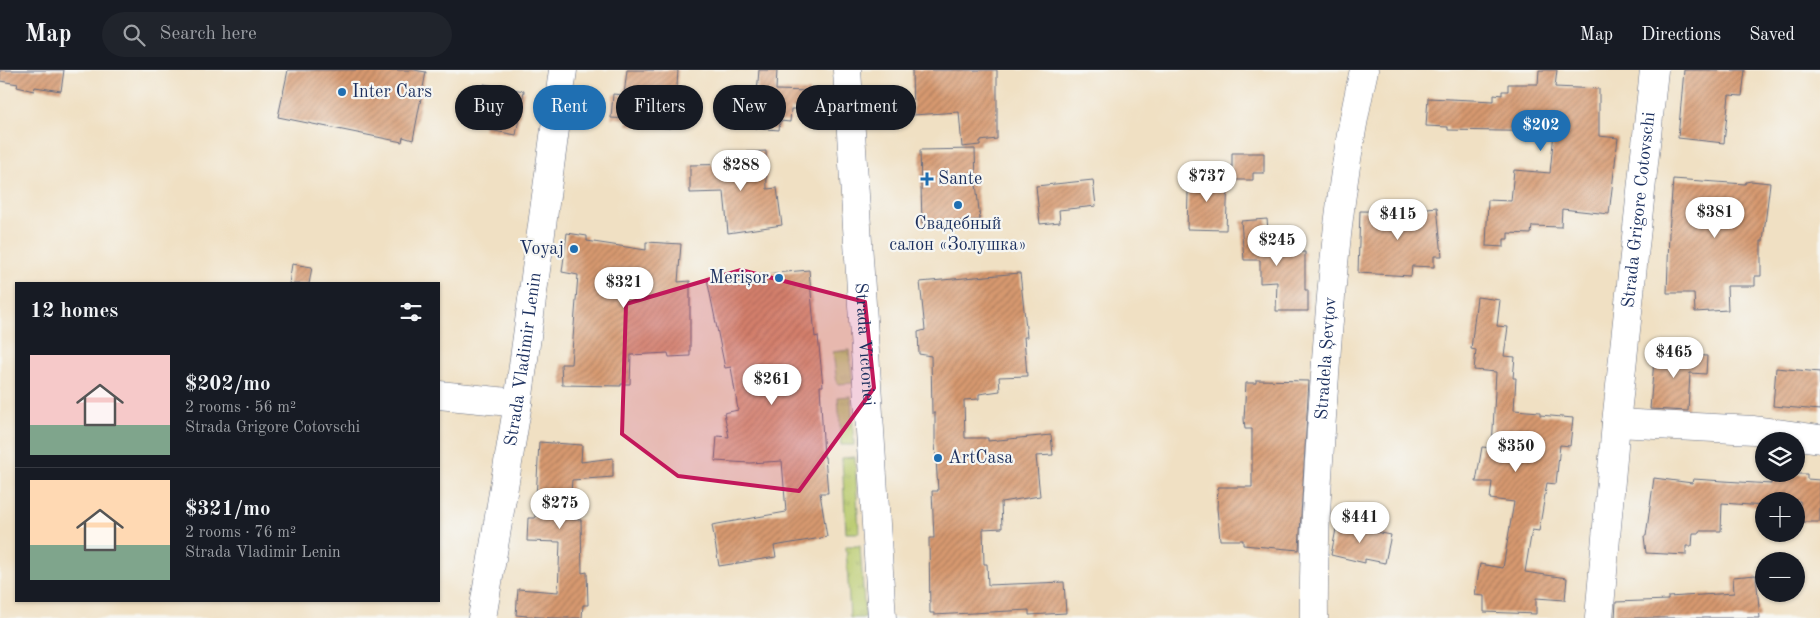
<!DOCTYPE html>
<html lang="en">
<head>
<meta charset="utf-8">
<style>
  :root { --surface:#171b24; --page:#20242c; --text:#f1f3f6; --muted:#9ea1a6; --line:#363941; --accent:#1f6fb2 }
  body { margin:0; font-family:"Old Standard TT",serif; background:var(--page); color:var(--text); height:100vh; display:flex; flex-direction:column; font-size:19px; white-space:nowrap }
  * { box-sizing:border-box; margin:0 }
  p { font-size:16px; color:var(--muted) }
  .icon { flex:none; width:28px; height:28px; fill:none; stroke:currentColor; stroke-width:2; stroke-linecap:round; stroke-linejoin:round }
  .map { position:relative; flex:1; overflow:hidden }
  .panel { position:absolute; left:15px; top:212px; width:425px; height:320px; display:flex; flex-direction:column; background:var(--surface); border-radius:0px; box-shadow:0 1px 4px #0004 }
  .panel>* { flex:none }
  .hud { position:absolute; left:455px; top:15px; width:475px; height:45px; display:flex; gap:10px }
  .tools { position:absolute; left:1755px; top:362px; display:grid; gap:10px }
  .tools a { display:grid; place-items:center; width:50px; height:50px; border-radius:50%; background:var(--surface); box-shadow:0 1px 4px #0004; font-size:25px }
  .price { position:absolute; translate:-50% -42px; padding:0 11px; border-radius:18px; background:#fff; color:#222; font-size:16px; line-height:32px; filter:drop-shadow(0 1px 2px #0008) }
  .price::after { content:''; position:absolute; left:50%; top:30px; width:15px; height:11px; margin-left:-8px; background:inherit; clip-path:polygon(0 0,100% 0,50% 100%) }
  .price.selected { background:var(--accent); color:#fff }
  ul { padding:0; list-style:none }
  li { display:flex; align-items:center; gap:15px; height:125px; padding:0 15px }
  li+li { border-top:1px solid var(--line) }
  li span { display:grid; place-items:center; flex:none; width:140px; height:100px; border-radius:0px; color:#555 }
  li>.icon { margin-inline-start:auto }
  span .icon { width:60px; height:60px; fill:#fffc; stroke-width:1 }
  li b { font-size:21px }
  h2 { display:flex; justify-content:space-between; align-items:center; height:60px; padding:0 15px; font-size:21px }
  .chip { padding:0 18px; border-radius:22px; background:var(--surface); box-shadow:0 1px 4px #0004; font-size:18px; line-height:45px }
  .chip.selected { background:var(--accent); color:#fff }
  header { display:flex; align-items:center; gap:30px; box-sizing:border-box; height:70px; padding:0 25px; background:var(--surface); border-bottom:1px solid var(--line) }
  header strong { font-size:24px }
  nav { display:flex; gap:28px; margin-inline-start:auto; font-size:18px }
  .search { width:350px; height:45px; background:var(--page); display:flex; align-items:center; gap:12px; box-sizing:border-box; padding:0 18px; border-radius:28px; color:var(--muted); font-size:19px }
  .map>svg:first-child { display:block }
  .grass { fill:url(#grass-tufts); stroke:#6a7c66 }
  .building { fill:url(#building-hatch) }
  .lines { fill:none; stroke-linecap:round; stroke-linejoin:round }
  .minor-casing { stroke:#666d81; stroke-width:29 }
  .major-casing { stroke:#666d81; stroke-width:29 }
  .minor { stroke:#fff; stroke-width:28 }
  .major { stroke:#fff; stroke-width:28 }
  .marked { fill:#c2185b; fill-opacity:0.2; stroke:#c2185b; stroke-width:4; stroke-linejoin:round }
  .poi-dot { fill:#1f6fb2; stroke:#f6f6f2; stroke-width:2 }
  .labels { text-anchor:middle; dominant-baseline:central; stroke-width:4.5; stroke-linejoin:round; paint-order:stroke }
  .poi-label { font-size:18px; fill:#1b2f5e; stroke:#f6f6f2; text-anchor:start }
  .street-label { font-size:18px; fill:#1b2f5e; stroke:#f6f6f2 }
</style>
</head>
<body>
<header>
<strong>Map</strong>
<div class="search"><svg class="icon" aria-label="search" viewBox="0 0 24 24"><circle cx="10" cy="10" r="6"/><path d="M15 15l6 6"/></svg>Search here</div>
<nav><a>Map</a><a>Directions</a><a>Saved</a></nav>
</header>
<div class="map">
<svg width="1820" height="548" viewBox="0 0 1820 548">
  <defs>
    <pattern id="grass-tufts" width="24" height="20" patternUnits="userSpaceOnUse" patternTransform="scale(1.25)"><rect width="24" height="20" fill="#b9ca6d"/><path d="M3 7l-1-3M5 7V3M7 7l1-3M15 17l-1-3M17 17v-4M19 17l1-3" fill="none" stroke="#9eae61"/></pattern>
    <pattern id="building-hatch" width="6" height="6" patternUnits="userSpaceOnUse" patternTransform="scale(1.25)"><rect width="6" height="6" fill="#d7996f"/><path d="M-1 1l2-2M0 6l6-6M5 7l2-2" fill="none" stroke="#ae7d5e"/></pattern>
  </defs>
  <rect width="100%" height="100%" fill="#f6f6f2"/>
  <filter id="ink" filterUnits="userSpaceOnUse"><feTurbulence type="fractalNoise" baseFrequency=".02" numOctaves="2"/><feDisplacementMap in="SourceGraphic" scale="10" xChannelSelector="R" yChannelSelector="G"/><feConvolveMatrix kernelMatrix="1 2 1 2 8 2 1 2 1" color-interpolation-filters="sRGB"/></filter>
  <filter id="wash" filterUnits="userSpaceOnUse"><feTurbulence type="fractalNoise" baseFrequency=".0096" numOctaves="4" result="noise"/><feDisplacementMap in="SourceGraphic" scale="20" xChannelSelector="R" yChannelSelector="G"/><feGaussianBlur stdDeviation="1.12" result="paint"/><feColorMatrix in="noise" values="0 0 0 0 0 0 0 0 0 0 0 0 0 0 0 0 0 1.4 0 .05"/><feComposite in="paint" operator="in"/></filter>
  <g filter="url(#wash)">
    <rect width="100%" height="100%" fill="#f0e0c3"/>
    <path class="grass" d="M 849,280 L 853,313 L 837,314 L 833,282 Z
      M 851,326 L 854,375 L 841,375 L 838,327 Z
      M 855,387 L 859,463 L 846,463 L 842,388 Z
      M 846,476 L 860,476 L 865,548 L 850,548 Z"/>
    <g id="blocks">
      <path class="building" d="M 0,0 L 64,0 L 61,21 L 35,17 L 34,21 L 17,17 L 18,14 L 0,11 Z
        M 288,0 L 414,0 L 426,2 L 413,70 L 403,67 L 402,72 L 278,47 Z
        M 627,0 L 678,0 L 675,48 L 674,51 L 671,50 L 670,58 L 627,55 L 628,49 L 611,48 L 613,24 L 624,25 Z
        M 759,0 L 777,0 L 776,20 L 810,21 L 809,39 L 791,39 L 790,52 L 780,51 L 779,60 L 754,58 Z
        M 912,0 L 997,0 L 997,69 L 980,71 L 980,75 L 962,77 L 959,42 L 913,45 Z
        M 1539,0 L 1557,0 L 1555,17 L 1599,19 L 1599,66 L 1618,68 L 1609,144 L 1562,139 L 1561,157 L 1532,156 L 1531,164 L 1508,163 L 1508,169 L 1504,169 L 1504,177 L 1486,176 L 1488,130 L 1511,131 L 1514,100 L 1550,103 L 1554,62 L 1448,60 L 1448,57 L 1426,56 L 1428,28 L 1494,31 L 1494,24 L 1502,25 L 1502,21 L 1508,21 L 1508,14 L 1538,14 Z
        M 1684,0 L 1745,0 L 1742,26 L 1729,25 L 1724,73 L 1678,68 Z
        M 484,14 L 524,21 L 516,65 L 484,59 L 487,45 L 479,44 Z
        M 975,79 L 976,113 L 980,150 L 922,153 L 920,80 Z
        M 766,81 L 767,119 L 777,118 L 782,155 L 728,163 L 724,122 L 690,123 L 690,95 L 746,94 L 746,82 Z
        M 1232,83 L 1264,83 L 1264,103 L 1253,103 L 1253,110 L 1232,110 Z
        M 1191,103 L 1228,109 L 1226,160 L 1187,159 L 1188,123 Z
        M 1673,109 L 1745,114 L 1746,112 L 1751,111 L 1770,113 L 1763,171 L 1761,171 L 1761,206 L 1755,206 L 1755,216 L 1727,216 L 1728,240 L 1695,242 L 1694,223 L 1667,223 L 1669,163 Z
        M 1093,110 L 1096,136 L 1059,140 L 1060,152 L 1040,154 L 1036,116 Z
        M 1437,137 L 1442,186 L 1434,186 L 1434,197 L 1412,196 L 1411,206 L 1358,203 L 1360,141 L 1419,142 L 1418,139 Z
        M 1267,149 L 1270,182 L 1305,182 L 1305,220 L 1308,220 L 1308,241 L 1276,241 L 1277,212 L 1260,213 L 1260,190 L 1244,190 L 1241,151 Z
        M 567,163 L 587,166 L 587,171 L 646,180 L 646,172 L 681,174 L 678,212 L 690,211 L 690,286 L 669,287 L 668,283 L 631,285 L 630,314 L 621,314 L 621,316 L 562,315 L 561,294 L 571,294 L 578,205 L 562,202 Z
        M 292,194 L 312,197 L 309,214 L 289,214 Z
        M 809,200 L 815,267 L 818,266 L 823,316 L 820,316 L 824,387 L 825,387 L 828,423 L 820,423 L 827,467 L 774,476 L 776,487 L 719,496 L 712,455 L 786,442 L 782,391 L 750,393 L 715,391 L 717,366 L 729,367 L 724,343 L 738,340 L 731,297 L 725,298 L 707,209 Z
        M 1020,203 L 1027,267 L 1024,267 L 1027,306 L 999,307 L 1000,321 L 979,324 L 979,329 L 964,330 L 965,368 L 988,368 L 988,371 L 1051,365 L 1053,385 L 1036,386 L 1040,426 L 1001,432 L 1002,458 L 983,459 L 984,494 L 987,494 L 988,515 L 1064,512 L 1066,543 L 1029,545 L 1029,540 L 934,545 L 934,543 L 930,543 L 929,468 L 934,468 L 932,421 L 938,421 L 935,372 L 935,343 L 932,343 L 931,286 L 919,284 L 918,262 L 925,260 L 920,212 Z
        M 1477,227 L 1500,230 L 1497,256 L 1508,257 L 1504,286 L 1515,287 L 1513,308 L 1516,308 L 1514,340 L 1540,342 L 1540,345 L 1573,348 L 1570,376 L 1560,375 L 1556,414 L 1547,413 L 1539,461 L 1532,460 L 1525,502 L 1567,508 L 1565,530 L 1536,528 L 1536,544 L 1484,542 L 1484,526 L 1475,525 L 1480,494 L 1503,498 L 1514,432 L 1490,429 L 1492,412 L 1476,412 L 1482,377 L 1492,378 L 1496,302 L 1474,300 L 1476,280 L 1471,279 Z
        M 1655,278 L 1679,280 L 1678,284 L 1707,286 L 1706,304 L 1690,303 L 1688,341 L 1650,339 Z
        M 1776,298 L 1820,302 L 1820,340 L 1773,336 Z
        M 1256,310 L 1309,311 L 1299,480 L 1243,475 L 1243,470 L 1220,470 L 1217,438 L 1218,417 L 1252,417 L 1252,359 L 1245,359 L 1244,349 L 1246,313 L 1256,313 Z
        M 539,372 L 582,375 L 581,392 L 613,388 L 613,407 L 572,410 L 569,449 L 581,450 L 582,503 L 587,502 L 588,535 L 583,535 L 582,548 L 551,548 L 516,545 L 518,519 L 558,522 L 560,472 L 527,471 L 528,448 L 535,448 Z
        M 1772,404 L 1807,404 L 1807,409 L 1820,410 L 1820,452 L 1800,452 L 1800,431 L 1764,431 L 1764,436 L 1722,433 L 1721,461 L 1699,461 L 1699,463 L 1693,463 L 1692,476 L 1686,476 L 1686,485 L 1646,483 L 1644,466 L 1646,466 L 1654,408 L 1692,413 L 1693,409 L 1771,414 Z
        M 1337,454 L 1391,465 L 1385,493 L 1365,489 L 1365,493 L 1331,485 Z
        M 1756,505 L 1760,548 L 1615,548 L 1616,532 L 1668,530 L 1668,527 L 1734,523 L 1733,507 Z"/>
    </g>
  </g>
  <g filter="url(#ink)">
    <use href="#blocks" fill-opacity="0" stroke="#666d81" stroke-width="1"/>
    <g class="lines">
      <defs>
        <g id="minor">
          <path id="s1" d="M 847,0 L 882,548"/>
          <path d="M 439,325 L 518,333"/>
          <path d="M 1616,353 L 1754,360 L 1820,369"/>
          <path id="s2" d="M 1314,548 C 1313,467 1319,386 1325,305 C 1332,203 1341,100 1364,0"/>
          <path id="s3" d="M 1599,548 L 1616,353 L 1654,0"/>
        </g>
        <g id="major">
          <path id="s4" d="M 482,548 L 518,333 L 563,0"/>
        </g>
      </defs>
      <use href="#minor" class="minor-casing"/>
      <use href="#major" class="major-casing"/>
      <use href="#minor" class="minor"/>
      <use href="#major" class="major"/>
    </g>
  </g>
  <path class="marked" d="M 741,200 L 865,232 L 874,318 L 799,421 L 678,406 L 622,364 L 626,234 Z"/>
  <g class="poi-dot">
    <circle cx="342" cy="22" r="5"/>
    <path d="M924.5 101.5h5v5h5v5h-5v5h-5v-5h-5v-5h5z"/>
    <circle cx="958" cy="135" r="5"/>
    <circle cx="574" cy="179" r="5"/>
    <circle cx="779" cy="208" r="5"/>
    <circle cx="938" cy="388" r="5"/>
  </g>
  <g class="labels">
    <g class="poi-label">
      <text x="352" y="22">Inter Cars</text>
      <text x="938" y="109">Sante</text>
      <text x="958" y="154" text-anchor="middle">Свадебный<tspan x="958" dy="21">салон «Золушка»</tspan></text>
      <text x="564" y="179" text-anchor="end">Voyaj</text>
      <text x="769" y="208" text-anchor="end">Merișor</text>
      <text x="948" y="388">ArtCasa</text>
    </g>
    <g class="street-label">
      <text stroke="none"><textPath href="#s3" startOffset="410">Strada Grigore Cotovschi</textPath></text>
      <text stroke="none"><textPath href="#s1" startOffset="275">Strada Victoriei</textPath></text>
      <text stroke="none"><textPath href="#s2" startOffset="260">Stradela Șevțov</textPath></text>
      <text stroke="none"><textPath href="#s4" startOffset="262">Strada Vladimir Lenin</textPath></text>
    </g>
  </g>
</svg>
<div class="tools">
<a><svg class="icon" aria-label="layers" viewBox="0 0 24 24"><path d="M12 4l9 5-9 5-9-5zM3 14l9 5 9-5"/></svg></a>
<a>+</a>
<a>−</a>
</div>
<b class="price selected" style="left:1541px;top:82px">$202</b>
<b class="price" style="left:741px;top:122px">$288</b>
<b class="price" style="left:1207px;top:133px">$737</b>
<b class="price" style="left:1715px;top:169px">$381</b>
<b class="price" style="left:1398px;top:171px">$415</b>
<b class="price" style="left:1277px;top:197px">$245</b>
<b class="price" style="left:624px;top:239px">$321</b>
<b class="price" style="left:1674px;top:309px">$465</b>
<b class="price" style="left:772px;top:336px">$261</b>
<b class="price" style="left:1516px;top:403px">$350</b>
<b class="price" style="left:560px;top:460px">$275</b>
<b class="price" style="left:1360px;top:474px">$441</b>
<div class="hud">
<a class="chip">Buy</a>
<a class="chip selected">Rent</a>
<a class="chip">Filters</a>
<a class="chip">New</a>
<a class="chip">Apartment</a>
</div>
<section class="panel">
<h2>12 homes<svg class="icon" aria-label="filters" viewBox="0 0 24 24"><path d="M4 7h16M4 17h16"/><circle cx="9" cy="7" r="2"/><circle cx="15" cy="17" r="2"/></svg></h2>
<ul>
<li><span style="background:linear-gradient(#f6c9c9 70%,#7fa58c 0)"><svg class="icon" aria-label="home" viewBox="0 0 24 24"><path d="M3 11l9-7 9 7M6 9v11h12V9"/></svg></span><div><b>$202/mo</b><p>2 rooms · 56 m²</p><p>Strada Grigore Cotovschi</p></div></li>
<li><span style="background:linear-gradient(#ffd9b3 65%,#7fa58c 0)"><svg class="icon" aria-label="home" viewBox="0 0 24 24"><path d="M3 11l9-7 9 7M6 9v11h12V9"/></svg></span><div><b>$321/mo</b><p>2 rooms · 76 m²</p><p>Strada Vladimir Lenin</p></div></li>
</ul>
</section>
</div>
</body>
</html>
